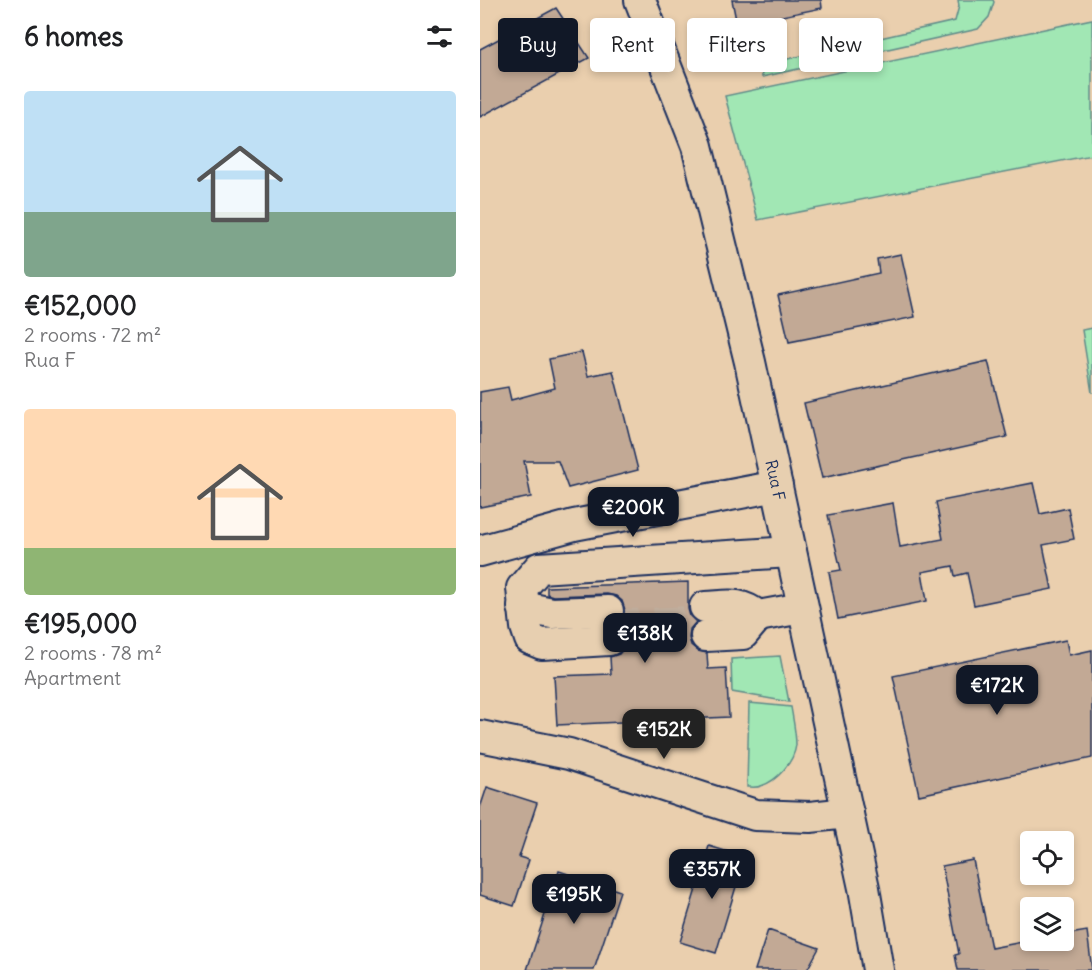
<!DOCTYPE html>
<html lang="en">
<head>
<meta charset="utf-8">
<style>
  :root { --surface:#fff; --page:#f2f2f2; --text:#202124; --muted:#757577; --accent:#111827 }
  body { margin:0; font-family:Delius,sans-serif; background:var(--page); color:var(--text); height:100vh; display:flex; flex-direction:column; font-size:22px; white-space:nowrap }
  * { box-sizing:border-box; margin:0 }
  p { font-size:20px; color:var(--muted) }
  .icon { flex:none; width:33px; height:33px; fill:none; stroke:currentColor; stroke-width:2; stroke-linecap:round; stroke-linejoin:round }
  .map { position:relative; flex:1; overflow:hidden }
  .panel { display:flex; flex-direction:column; background:var(--surface); width:480px }
  .panel>* { flex:none }
  .banner { position:absolute; left:18px; top:18px; width:504px; height:54px; display:flex; gap:12px }
  .controls { position:absolute; left:540px; top:831px; display:grid; gap:12px }
  .controls a { display:grid; place-items:center; width:54px; height:54px; border-radius:6px; background:var(--surface); box-shadow:0 3px 9px #0003; font-size:30px }
  .price { position:absolute; translate:-50% -51px; padding:0 14px; border-radius:12px; background:var(--accent); color:#fff; font-size:20px; line-height:39px; filter:drop-shadow(0 2px 3px #0008) }
  .price::after { content:''; position:absolute; left:50%; top:36px; width:18px; height:14px; margin-left:-9px; background:inherit; clip-path:polygon(0 0,100% 0,50% 100%) }
  .price.active { background:#222; color:#fff }
  ul { padding:0; list-style:none }
  li { display:grid; align-content:center; gap:12px; height:318px; padding:0 24px }
  li span { display:grid; place-items:center; height:186px; border-radius:6px; color:#555 }
  li>.icon { margin-inline-start:auto }
  span .icon { width:108px; height:108px; fill:#fffc; stroke-width:1 }
  li b { font-size:26px }
  h2 { display:flex; justify-content:space-between; align-items:center; height:72px; padding:0 24px; font-size:26px }
  .chip { padding:0 21px; border-radius:6px; background:var(--surface); box-shadow:0 3px 9px #0003; font-size:21px; line-height:54px }
  .chip.active { background:var(--accent); color:#fff }
  main { display:flex; flex:1; min-height:0 }
  .map>svg:first-child { display:block }
  .green { fill:#a1e7b4; stroke:#5e8b89; stroke-width:1.5 }
  .building { fill:#c2a995; stroke:#1b2f5e; stroke-width:1.5 }
  .lines { fill:none; stroke-linecap:round; stroke-linejoin:round }
  .minor-tunnel { stroke:#c1af9e; stroke-width:30; stroke-dasharray:30 15; stroke-linecap:butt }
  .minor-casing { stroke:#1b2f5e; stroke-width:34 }
  .minor { stroke:#e7cfb0; stroke-width:30 }
  .labels { text-anchor:middle; dominant-baseline:central; stroke-width:4.5; stroke-linejoin:round; paint-order:stroke }
  .street-label { font-size:16px; fill:#1b2f5e; stroke:#e7cfb0 }
</style>
</head>
<body>
<main>
<section class="panel">
<h2>6 homes<svg class="icon" aria-label="filters" viewBox="0 0 24 24"><path d="M4 7h16M4 17h16"/><circle cx="9" cy="7" r="2"/><circle cx="15" cy="17" r="2"/></svg></h2>
<ul>
<li><span style="background:linear-gradient(#bfe0f5 65%,#7fa58c 0)"><svg class="icon" aria-label="home" viewBox="0 0 24 24"><path d="M3 11l9-7 9 7M6 9v11h12V9"/></svg></span><div><b>€152,000</b><p>2 rooms · 72 m²</p><p>Rua F</p></div></li>
<li><span style="background:linear-gradient(#ffd9b3 75%,#8fb573 0)"><svg class="icon" aria-label="home" viewBox="0 0 24 24"><path d="M3 11l9-7 9 7M6 9v11h12V9"/></svg></span><div><b>€195,000</b><p>2 rooms · 78 m²</p><p>Apartment</p></div></li>
</ul>
</section>
<div class="map">
<svg width="612" height="970" viewBox="0 0 612 970">
  <rect width="100%" height="100%" fill="#eacfae"/>
  <filter id="ink" filterUnits="userSpaceOnUse"><feTurbulence type="fractalNoise" baseFrequency=".0167" numOctaves="2"/><feDisplacementMap in="SourceGraphic" scale="12" xChannelSelector="R" yChannelSelector="G"/><feConvolveMatrix kernelMatrix="1 2 1 2 8 2 1 2 1" color-interpolation-filters="sRGB"/></filter>
  <g filter="url(#ink)">
    <path class="green" d="M 478,0 L 513,0 L 514,2 L 509,17 L 498,29 L 282,77 L 281,65 L 475,21 L 479,6 Z
      M 612,19 L 612,155 L 278,220 L 245,96 Z
      M 612,328 L 612,393 L 602,330 Z
      M 300,656 L 309,702 L 252,692 L 251,659 Z
      M 269,703 L 311,707 C 313,719 316,733 316,745 C 314,762 297,781 281,786 C 277,788 271,787 267,787 Z"/>
    <path class="building" d="M 252,0 L 341,0 L 342,8 L 257,25 Z
      M 76,8 L 109,58 L 0,117 L 0,49 Z
      M 421,254 L 435,317 L 309,342 L 298,295 L 399,273 L 397,259 Z
      M 102,352 L 108,376 L 133,371 L 158,470 L 88,488 L 78,461 L 44,461 L 51,497 L 0,507 L 0,392 L 28,387 L 31,400 L 75,388 L 69,359 Z
      M 508,361 L 527,437 L 342,478 L 324,403 Z
      M 553,483 L 560,514 L 588,508 L 594,539 L 563,545 L 572,589 L 494,605 L 487,573 L 475,576 L 473,566 L 442,572 L 447,601 L 358,619 L 349,572 L 361,570 L 348,515 L 413,503 L 420,547 L 463,539 L 456,502 Z
      M 208,582 L 208,609 L 210,616 L 216,622 L 210,629 L 209,638 L 211,645 L 218,651 L 227,653 L 228,669 L 246,668 L 249,717 L 77,725 L 74,676 L 131,674 L 130,657 L 139,654 L 145,647 L 146,638 L 144,631 L 138,625 L 143,619 L 145,610 L 142,601 L 136,596 L 127,594 L 73,596 L 67,594 L 67,587 Z
      M 586,640 L 589,655 L 612,650 L 612,758 L 439,795 L 413,676 Z
      M 7,787 L 57,803 L 39,857 L 49,860 L 34,906 L 0,895 L 0,808 Z
      M 229,846 L 265,857 L 236,953 L 200,942 Z
      M 493,860 L 511,948 L 553,940 L 584,940 L 584,935 L 607,931 L 612,970 L 478,970 L 475,955 L 479,954 L 462,866 Z
      M 79,871 L 140,891 L 114,970 L 47,970 Z
      M 288,930 L 339,948 L 327,970 L 275,970 Z"/>
    <g class="lines">
      <path class="minor-tunnel" d="M 129,625 L 226,620"/>
      <defs>
        <g id="minor">
          <path id="s1" d="M 160,0 L 217,146 L 270,362 L 384,888 L 398,970"/>
          <path d="M 0,551 L 94,525 L 297,486"/>
          <path d="M 43,607 L 72,613 L 128,611"/>
          <path d="M 225,607 C 248,606 258,601 278,616 L 322,608"/>
          <path d="M 226,636 L 263,634 L 278,616"/>
          <path d="M 129,640 L 62,644 L 50,639 L 46,627 L 42,588 L 59,568 L 311,552"/>
          <path d="M 0,736 L 89,754 L 275,815 L 330,817 L 368,813"/>
        </g>
      </defs>
      <use href="#minor" class="minor-casing"/>
      <use href="#minor" class="minor"/>
    </g>
  </g>
  <g class="labels">
    <g class="street-label">
      <text stroke="none"><textPath href="#s1" startOffset="500">Rua F</textPath></text>
    </g>
  </g>
</svg>
<div class="controls">
<a><svg class="icon" aria-label="locate" viewBox="0 0 24 24"><circle cx="12" cy="12" r="6"/><path d="M12 2v4M12 18v4M2 12h4M18 12h4"/></svg></a>
<a><svg class="icon" aria-label="layers" viewBox="0 0 24 24"><path d="M12 4l9 5-9 5-9-5zM3 14l9 5 9-5"/></svg></a>
</div>
<b class="price" style="left:153px;top:538px">€200K</b>
<b class="price" style="left:165px;top:664px">€138K</b>
<b class="price" style="left:517px;top:716px">€172K</b>
<b class="price active" style="left:184px;top:760px">€152K</b>
<b class="price" style="left:232px;top:900px">€357K</b>
<b class="price" style="left:94px;top:925px">€195K</b>
<div class="banner">
<a class="chip active">Buy</a>
<a class="chip">Rent</a>
<a class="chip">Filters</a>
<a class="chip">New</a>
</div>
</div>
</main>
</body>
</html>
